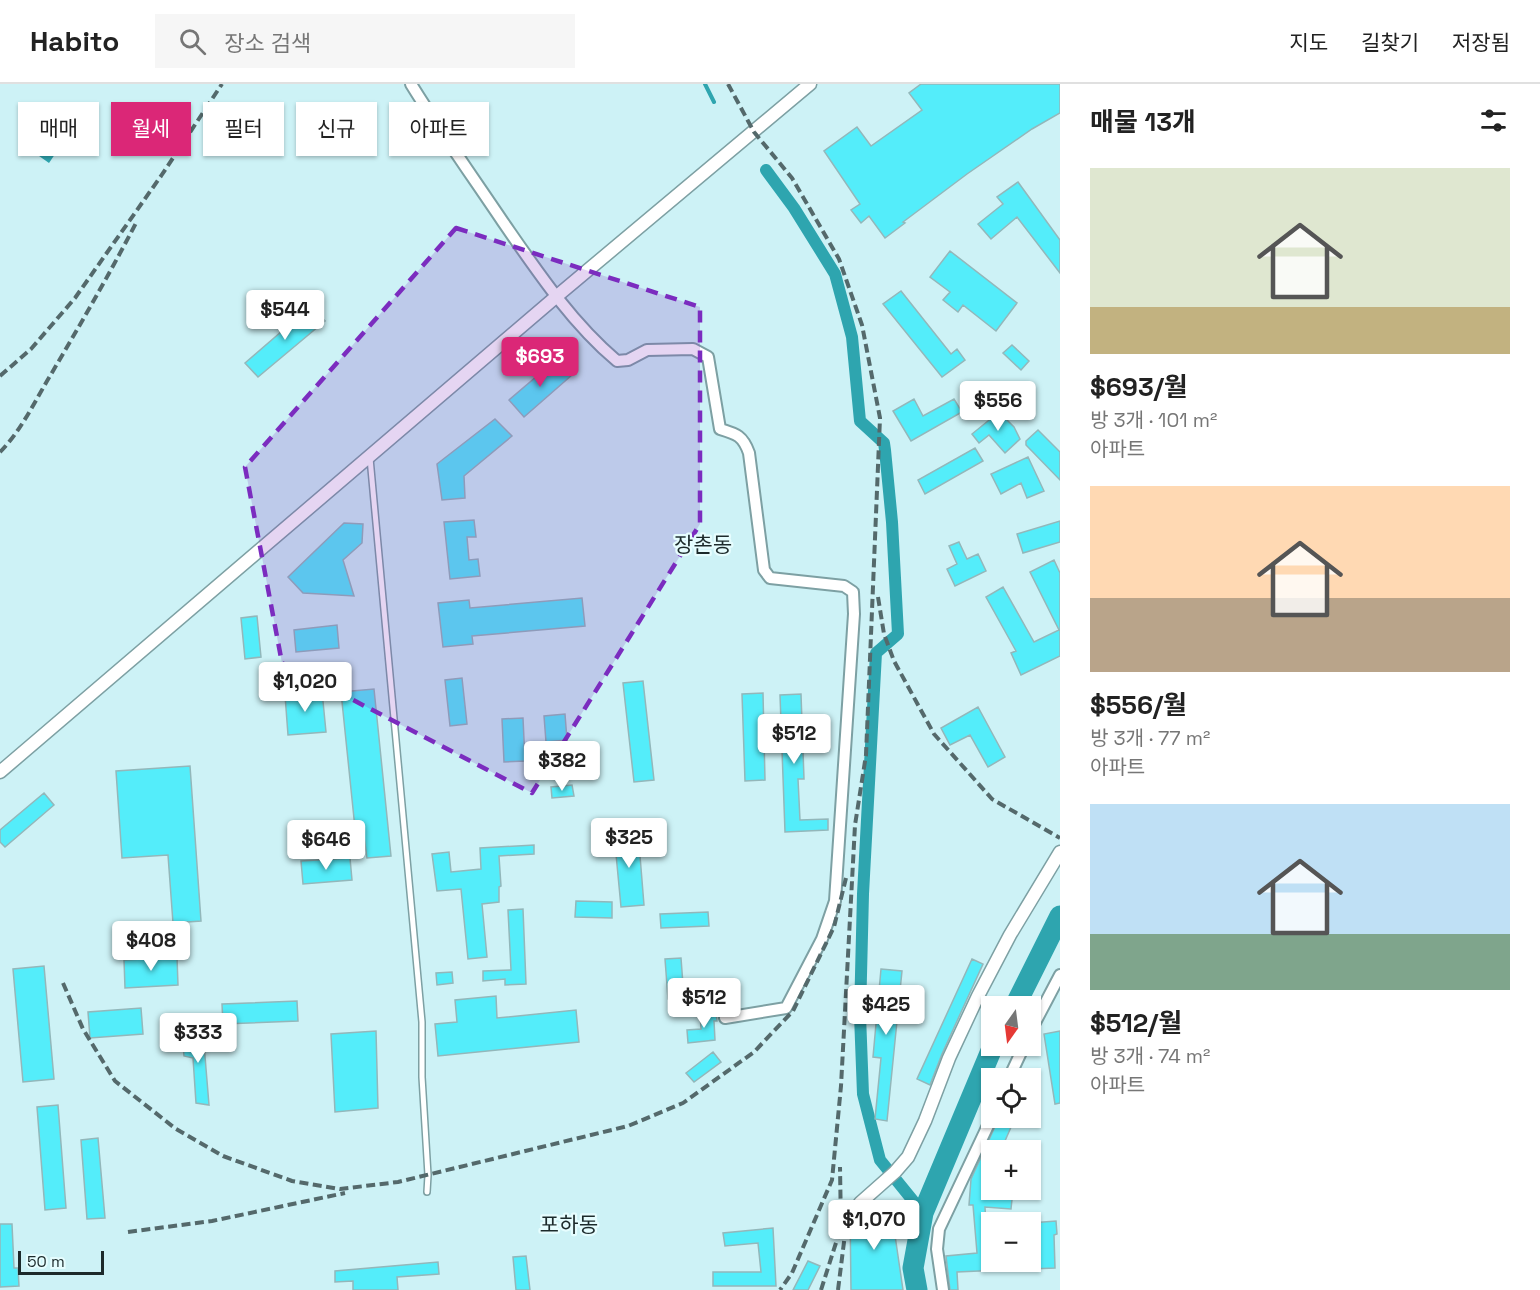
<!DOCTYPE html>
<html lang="ko">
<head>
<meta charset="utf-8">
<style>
  :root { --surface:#fff; --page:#f6f6f6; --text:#222; --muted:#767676; --line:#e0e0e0; --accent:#db2777 }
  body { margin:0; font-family:"Space Grotesk","Noto Sans KR",sans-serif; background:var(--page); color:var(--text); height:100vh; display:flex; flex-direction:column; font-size:22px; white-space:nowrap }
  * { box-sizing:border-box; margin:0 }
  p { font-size:20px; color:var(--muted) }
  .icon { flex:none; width:33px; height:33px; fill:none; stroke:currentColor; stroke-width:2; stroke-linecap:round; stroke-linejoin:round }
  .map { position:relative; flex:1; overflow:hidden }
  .drawer { display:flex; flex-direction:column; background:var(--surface); width:480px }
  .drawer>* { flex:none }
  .guide { position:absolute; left:18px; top:18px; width:570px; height:54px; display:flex; gap:12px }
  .needle { width:39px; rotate:194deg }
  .fabs { position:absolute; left:981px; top:912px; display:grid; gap:12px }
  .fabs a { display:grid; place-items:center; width:60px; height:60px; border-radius:0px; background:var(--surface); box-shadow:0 2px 4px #0004; font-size:30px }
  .scale { position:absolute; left:18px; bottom:15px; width:86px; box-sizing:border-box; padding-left:6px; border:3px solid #1c2a2b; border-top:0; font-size:16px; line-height:21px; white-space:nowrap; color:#1c2a2b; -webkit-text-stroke:4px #e6fdfe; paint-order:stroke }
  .price { position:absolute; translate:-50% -51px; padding:0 14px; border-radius:6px; background:#fff; color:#222; font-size:20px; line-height:39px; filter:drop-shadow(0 2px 3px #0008) }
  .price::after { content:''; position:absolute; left:50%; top:36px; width:18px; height:14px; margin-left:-9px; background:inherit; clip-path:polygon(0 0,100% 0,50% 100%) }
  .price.active { background:var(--accent); color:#fff }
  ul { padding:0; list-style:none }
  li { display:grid; align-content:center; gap:12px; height:318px; padding:0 30px }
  li span { display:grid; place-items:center; height:186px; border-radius:0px; color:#555 }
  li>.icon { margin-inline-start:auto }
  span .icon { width:108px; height:108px; fill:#fffc; stroke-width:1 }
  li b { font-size:26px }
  h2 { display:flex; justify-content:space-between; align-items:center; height:72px; padding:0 30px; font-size:26px }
  .chip { padding:0 21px; border-radius:0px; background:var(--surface); box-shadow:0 2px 4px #0004; font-size:21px; line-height:54px }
  .chip.active { background:var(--accent); color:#fff }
  header { display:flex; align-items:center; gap:36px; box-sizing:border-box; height:84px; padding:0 30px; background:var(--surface); border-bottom:2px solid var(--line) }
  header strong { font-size:28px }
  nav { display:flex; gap:33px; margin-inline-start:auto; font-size:21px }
  .search { width:420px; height:54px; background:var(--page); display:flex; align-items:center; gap:15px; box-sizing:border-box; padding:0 21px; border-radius:0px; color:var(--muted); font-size:22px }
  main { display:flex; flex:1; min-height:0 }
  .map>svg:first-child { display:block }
  .water { fill:#2ea5af }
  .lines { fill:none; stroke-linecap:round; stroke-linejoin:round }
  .stream { stroke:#2ea5af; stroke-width:4 }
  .canal { stroke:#2ea5af; stroke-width:12 }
  .river { stroke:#2ea5af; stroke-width:21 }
  .building { fill:#54edfa; stroke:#93b7ba; stroke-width:1.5 }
  .service-casing { stroke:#7da0a3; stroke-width:8 }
  .minor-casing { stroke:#7da0a3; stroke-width:14 }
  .tertiary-casing { stroke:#7da0a3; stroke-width:15 }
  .service { stroke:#fff; stroke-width:5 }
  .minor { stroke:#fff; stroke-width:10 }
  .tertiary { stroke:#fff; stroke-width:12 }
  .rail { stroke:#54696b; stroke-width:4; stroke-dasharray:9 4.5; stroke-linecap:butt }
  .marked { fill:#7b2cbf; fill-opacity:0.2; stroke:#7b2cbf; stroke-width:4.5; stroke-dasharray:12 8; stroke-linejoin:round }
  .labels { text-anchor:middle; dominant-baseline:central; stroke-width:4.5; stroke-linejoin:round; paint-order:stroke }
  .quarter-label { font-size:21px; fill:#1c2a2b; stroke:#e6fdfe }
</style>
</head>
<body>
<header>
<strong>Habito</strong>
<div class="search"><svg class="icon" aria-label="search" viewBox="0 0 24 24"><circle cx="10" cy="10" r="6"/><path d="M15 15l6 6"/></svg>장소 검색</div>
<nav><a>지도</a><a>길찾기</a><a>저장됨</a></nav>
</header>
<main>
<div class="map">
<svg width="1060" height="1206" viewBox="0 0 1060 1206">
  <rect width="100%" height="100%" fill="#cdf2f6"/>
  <path class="water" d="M 51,39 L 68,51 L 49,79 L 32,67 Z"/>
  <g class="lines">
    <path class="stream" d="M 705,0 L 714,18"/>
    <path class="canal" d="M 766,86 L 794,124 L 835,190 L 852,253 L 860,337 L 884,359 L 885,366 L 892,438 L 898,550 L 876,569 L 863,810 L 860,931 L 863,1010 L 880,1076 L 923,1129"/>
    <path class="river" d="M 1015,922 L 1060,832
      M 917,1206 L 913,1184 L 923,1129 L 993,962"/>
  </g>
  <path class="building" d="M 921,0 L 1060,0 L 1060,29 L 1032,45 L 967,90 L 903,138 L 905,139 L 885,154 L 869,132 L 861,139 L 851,126 L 860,120 L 824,67 L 857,43 L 871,62 L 922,26 L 909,9 Z
    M 1018,98 L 1060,156 L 1060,189 L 1017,133 L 991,155 L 978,140 L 1003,120 L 997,113 Z
    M 950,167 L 1017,219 L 996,247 L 963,221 L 958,228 L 943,216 L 950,208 L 930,193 Z
    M 901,207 L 951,270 L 957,265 L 965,276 L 942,293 L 883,220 Z
    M 311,222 L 325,237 L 258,293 L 245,279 Z
    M 1012,261 L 1029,277 L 1021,286 L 1003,269 Z
    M 557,275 L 572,291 L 524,333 L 509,316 Z
    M 914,315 L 923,332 L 954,315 L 962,328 L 911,357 L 893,327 Z
    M 999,328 L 1014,343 L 1020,355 L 1005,369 L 989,351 L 979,359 L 972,350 Z
    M 495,335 L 512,352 L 464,392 L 465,414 L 442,416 L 437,380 Z
    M 1038,346 L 1060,368 L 1060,396 L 1026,361 L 1026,357 Z
    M 975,364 L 983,377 L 925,410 L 918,396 Z
    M 1028,373 L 1044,407 L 1027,414 L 1021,399 L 1001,410 L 991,390 Z
    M 474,436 L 476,453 L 467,453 L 469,476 L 478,475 L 480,492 L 450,495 L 444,438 Z
    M 1060,437 L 1060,458 L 1023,469 L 1017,450 Z
    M 344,439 L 363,440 L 362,459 L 343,476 L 354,512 L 303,509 L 288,493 Z
    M 959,458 L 967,475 L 978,470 L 986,487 L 955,502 L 947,485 L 957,480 L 949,462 Z
    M 1054,476 L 1060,489 L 1060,572 L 1021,591 L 1011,569 L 1016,567 L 986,513 L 1003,503 L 1034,558 L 1059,546 L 1030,488 Z
    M 582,514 L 585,542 L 472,552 L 473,560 L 443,563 L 438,519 L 469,516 L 470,524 Z
    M 257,532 L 261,573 L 245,575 L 241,534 Z
    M 337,541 L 339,564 L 296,568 L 294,546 Z
    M 462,594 L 467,640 L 450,642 L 445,596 Z
    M 643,597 L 654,696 L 634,698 L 623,599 Z
    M 374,605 L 391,772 L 367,774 L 364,753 L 356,754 L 341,608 Z
    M 322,607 L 326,648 L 288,651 L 285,611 Z
    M 763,609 L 765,696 L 745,697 L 742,610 Z
    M 801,610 L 804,695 L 798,695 L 800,736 L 828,735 L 828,746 L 785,748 L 780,611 Z
    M 978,623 L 1005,673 L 988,683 L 970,651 L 950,661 L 941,644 Z
    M 565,630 L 567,656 L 546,658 L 544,632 Z
    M 523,634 L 525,677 L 504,678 L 502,635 Z
    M 190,682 L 201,837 L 173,839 L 168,771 L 122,774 L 116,687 Z
    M 572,701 L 574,712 L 552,714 L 551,703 Z
    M 44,709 L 54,721 L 5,763 L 0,758 L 0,746 Z
    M 638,747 L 644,821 L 621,823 L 614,749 Z
    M 534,761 L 534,770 L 499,772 L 501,802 L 499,803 L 499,818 L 482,820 L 487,873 L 468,875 L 461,805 L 437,807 L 432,770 L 449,768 L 451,788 L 481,785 L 480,764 Z
    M 350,774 L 352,796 L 303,800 L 301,777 Z
    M 576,817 L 612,818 L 612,834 L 575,833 Z
    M 523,825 L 526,900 L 505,901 L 505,895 L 483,897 L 483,887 L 511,886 L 508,826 Z
    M 708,828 L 709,842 L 661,844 L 660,830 Z
    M 177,873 L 178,901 L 125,904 L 124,876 Z
    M 681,874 L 684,914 L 668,915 L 665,875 Z
    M 972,875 L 983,880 L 942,970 L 930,1001 L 917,995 Z
    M 44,882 L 54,995 L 23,998 L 13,885 Z
    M 881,885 L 902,887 L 887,1037 L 875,1035 L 881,974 L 873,973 Z
    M 452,888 L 453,899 L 437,901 L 436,889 Z
    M 496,912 L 497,934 L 576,926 L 579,958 L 438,972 L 435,940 L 457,938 L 455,916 Z
    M 297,917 L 298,937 L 223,940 L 222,920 Z
    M 141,924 L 143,950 L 90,954 L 88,928 Z
    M 700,928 L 716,928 L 717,937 L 714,937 L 715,956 L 688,959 L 687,946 L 701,945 Z
    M 376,947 L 378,1024 L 335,1028 L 331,950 Z
    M 1060,947 L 1060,1019 L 1055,1020 L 1044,950 Z
    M 203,948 L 209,1021 L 196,1019 L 193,974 L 184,972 L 182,950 Z
    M 713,968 L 721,978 L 694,998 L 686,989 Z
    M 58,1021 L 66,1124 L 45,1126 L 37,1023 Z
    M 999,1034 L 1015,1034 L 1001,1066 L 992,1066 L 992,1090 L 987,1102 L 992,1103 L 992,1106 L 1013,1106 L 1011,1125 L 985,1123 L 986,1142 L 992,1142 L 992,1178 L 1025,1178 L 1026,1185 L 957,1188 L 958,1206 L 950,1206 L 946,1172 L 977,1169 L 973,1121 L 969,1121 L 971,1095 Z
    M 98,1054 L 105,1134 L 87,1135 L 81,1056 Z
    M 891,1124 L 903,1206 L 851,1206 L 850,1125 L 861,1127 L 866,1125 Z
    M 1056,1137 L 1057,1150 L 1054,1151 L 1055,1184 L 1030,1185 L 1030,1139 Z
    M 0,1140 L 12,1140 L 14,1184 L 18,1184 L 19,1202 L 0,1203 Z
    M 773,1144 L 776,1202 L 713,1202 L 713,1188 L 761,1188 L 758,1159 L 725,1162 L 723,1149 Z
    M 526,1172 L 530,1206 L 516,1206 L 513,1173 Z
    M 808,1177 L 820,1182 L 808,1206 L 793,1206 Z
    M 438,1178 L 439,1190 L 397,1193 L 398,1206 L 353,1206 L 353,1197 L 335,1198 L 335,1187 Z"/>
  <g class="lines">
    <defs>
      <path id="service" d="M 370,374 L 422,938 L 422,993 L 428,1091 L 427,1108"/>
      <path id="minor" d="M 411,0 C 440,47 472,92 503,138 C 537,187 571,238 617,277 L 628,276 L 647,266 L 693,265 L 708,273 L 720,345 C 737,350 743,352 749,369 L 764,486 L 770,494 L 844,502 L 853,508 L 854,530 L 835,817 L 822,855 L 786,924 L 725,934
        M 1030,948 L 1060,891
        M 1009,994 L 1024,962
        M 943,1206 L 937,1165 L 939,1145 L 992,1033"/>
      <path id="tertiary" d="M 0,688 L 557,212 L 810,0
        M 860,1119 L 895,1088 L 908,1073 L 925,1037 L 949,974 L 978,912 L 1010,851 L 1060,768"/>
    </defs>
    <use href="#service" class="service-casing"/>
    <use href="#minor" class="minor-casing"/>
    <use href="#tertiary" class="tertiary-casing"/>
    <use href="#service" class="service"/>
    <use href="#minor" class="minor"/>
    <use href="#tertiary" class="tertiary"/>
    <path class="rail" d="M 728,0 L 754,48 L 792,94 L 839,175 L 862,241 L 880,334 L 866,671 L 855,741 L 841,1002 L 832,1096 L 792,1189 L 780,1206
      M 0,292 L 31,265 L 75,214 L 161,92 L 222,0
      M 0,368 C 21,347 35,317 50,292 C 80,241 109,191 136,139
      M 878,513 L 884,550 L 894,577 L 934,650 L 992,715 L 1060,754
      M 63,899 L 83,945 L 115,997 L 176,1045 L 223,1072 L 292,1097 L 340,1105 L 398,1098 L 628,1042 L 683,1019 L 754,968 L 793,927 L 834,843 L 846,794
      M 128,1148 L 212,1137 L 345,1109
      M 821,1206 L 841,1143 L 840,1083
      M 838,1206 L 845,1150"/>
  </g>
  <path class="marked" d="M 456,144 L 700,223 L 700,440 L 532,709 L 282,579 L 245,383 Z"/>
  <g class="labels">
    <g class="quarter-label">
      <text x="703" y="460">장촌동</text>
      <text x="569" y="1140">포하동</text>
    </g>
  </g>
</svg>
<div class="fabs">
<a><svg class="needle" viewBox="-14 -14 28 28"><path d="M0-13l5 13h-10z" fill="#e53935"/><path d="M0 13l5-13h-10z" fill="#767676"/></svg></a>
<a><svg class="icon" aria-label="locate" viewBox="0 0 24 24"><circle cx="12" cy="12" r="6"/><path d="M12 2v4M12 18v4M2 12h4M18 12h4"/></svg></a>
<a>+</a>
<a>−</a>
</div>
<div class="scale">50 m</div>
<b class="price" style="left:285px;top:257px">$544</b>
<b class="price active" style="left:540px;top:304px">$693</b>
<b class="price" style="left:998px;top:348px">$556</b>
<b class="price" style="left:305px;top:629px">$1,020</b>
<b class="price" style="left:794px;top:681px">$512</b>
<b class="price" style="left:562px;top:708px">$382</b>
<b class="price" style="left:629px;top:785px">$325</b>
<b class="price" style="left:326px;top:787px">$646</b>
<b class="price" style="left:151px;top:888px">$408</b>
<b class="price" style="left:704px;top:945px">$512</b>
<b class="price" style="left:886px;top:952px">$425</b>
<b class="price" style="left:198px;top:980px">$333</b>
<b class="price" style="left:874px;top:1167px">$1,070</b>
<div class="guide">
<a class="chip">매매</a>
<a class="chip active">월세</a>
<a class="chip">필터</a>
<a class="chip">신규</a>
<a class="chip">아파트</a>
</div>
</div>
<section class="drawer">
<h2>매물 13개<svg class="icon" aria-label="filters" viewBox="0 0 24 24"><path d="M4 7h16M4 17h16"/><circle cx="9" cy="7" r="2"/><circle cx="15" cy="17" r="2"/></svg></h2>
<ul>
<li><span style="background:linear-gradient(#dfe7d0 75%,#c2b280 0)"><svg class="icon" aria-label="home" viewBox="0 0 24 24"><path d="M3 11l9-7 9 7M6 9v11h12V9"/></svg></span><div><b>$693/월</b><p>방 3개 · 101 m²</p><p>아파트</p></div></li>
<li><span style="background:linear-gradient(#ffd9b3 60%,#b9a48a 0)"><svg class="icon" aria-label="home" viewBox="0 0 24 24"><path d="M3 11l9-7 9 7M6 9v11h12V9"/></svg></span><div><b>$556/월</b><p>방 3개 · 77 m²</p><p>아파트</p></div></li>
<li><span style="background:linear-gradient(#bfe0f5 70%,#7fa58c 0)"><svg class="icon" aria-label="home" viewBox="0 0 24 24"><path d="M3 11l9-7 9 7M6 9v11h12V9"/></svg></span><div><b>$512/월</b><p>방 3개 · 74 m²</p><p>아파트</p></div></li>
</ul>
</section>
</main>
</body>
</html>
